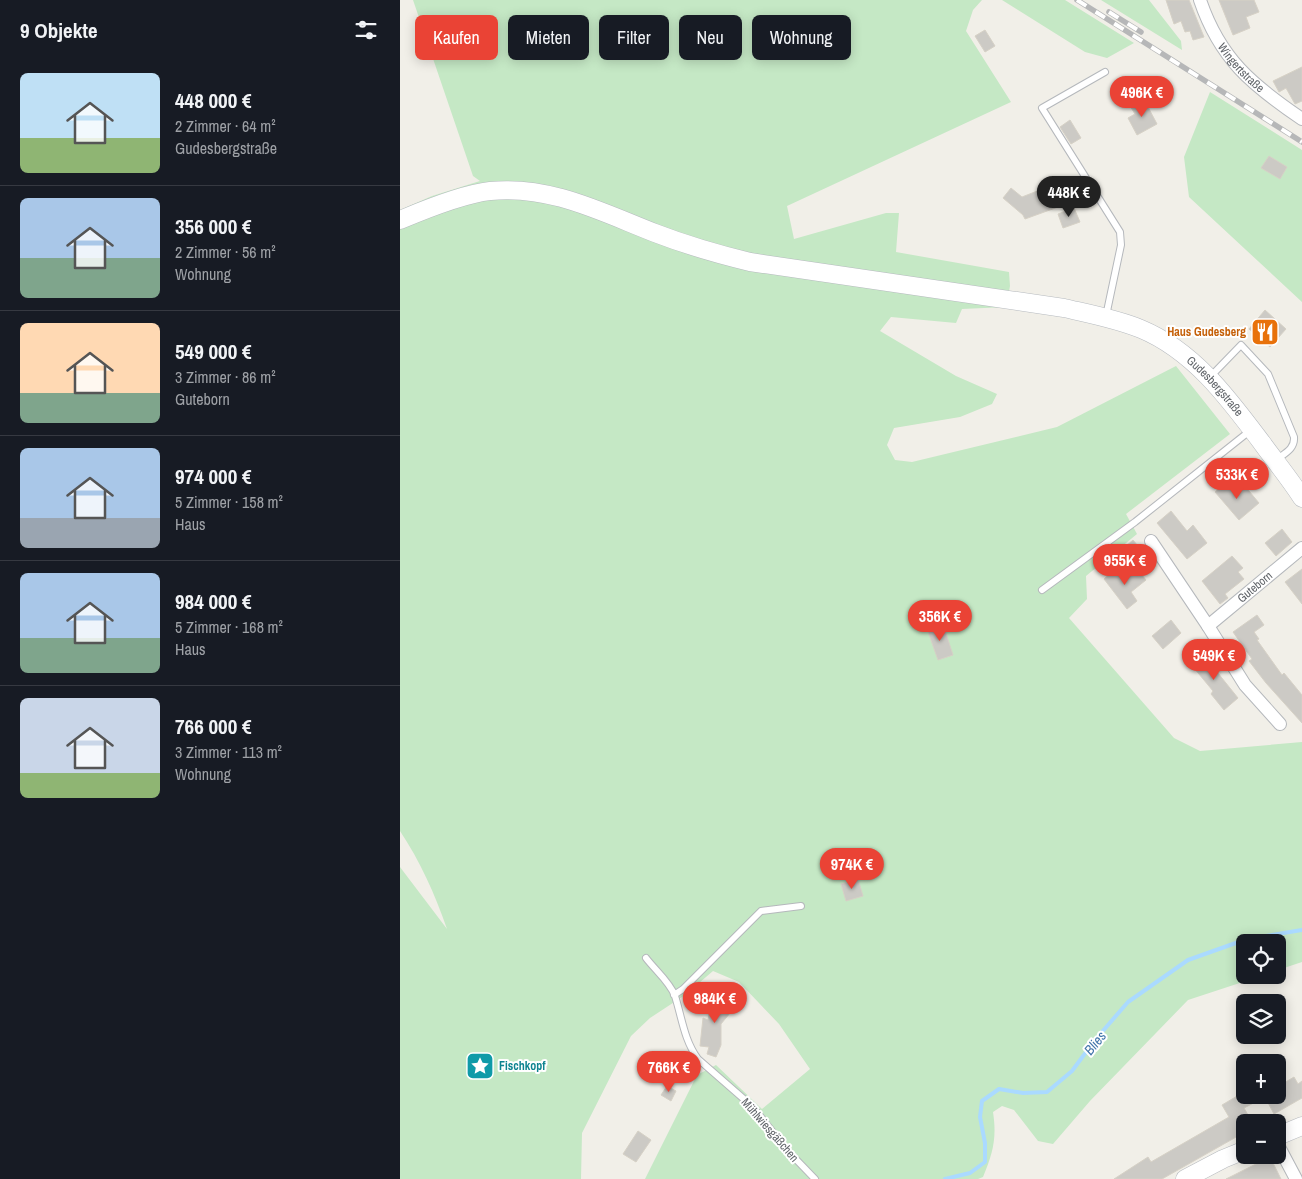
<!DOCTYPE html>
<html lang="de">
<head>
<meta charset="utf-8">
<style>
  :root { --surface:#171b24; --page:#242831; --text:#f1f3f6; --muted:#9ea1a6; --line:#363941; --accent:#ea4335 }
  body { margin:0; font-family:"Archivo Narrow",sans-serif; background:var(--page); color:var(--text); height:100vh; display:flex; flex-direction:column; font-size:19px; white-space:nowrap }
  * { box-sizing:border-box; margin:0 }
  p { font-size:16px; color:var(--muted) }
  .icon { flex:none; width:28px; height:28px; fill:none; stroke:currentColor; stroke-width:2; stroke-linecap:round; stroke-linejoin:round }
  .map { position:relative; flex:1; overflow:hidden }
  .sheet { display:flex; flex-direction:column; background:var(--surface); width:400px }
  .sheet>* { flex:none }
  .guide { position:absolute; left:15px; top:15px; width:475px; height:45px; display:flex; gap:10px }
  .tools { position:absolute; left:836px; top:934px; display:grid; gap:10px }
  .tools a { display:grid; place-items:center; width:50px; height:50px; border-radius:8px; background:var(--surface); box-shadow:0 2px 12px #0003; font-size:25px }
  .price { position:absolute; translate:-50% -42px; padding:0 11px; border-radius:18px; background:var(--accent); color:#fff; font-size:16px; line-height:32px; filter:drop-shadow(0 1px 2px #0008) }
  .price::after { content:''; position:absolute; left:50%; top:30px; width:15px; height:11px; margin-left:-8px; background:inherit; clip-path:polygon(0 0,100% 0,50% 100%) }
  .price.current { background:#222; color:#fff }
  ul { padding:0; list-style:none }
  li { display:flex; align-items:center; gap:15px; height:125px; padding:0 20px }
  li+li { border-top:1px solid var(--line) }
  li span { display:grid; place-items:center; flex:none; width:140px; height:100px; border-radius:8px; color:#555 }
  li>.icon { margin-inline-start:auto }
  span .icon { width:60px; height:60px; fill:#fffc; stroke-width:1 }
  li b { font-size:21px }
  h2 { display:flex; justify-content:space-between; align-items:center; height:60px; padding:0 20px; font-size:21px }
  .pill { padding:0 18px; border-radius:8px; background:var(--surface); box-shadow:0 2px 12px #0003; font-size:18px; line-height:45px }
  .pill.current { background:var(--accent); color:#fff }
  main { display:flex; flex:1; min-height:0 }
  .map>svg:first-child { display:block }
  .green { fill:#c5e8c5 }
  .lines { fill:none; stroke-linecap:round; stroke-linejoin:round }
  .stream { stroke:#aadaff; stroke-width:4 }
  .building { fill:#cccac5; stroke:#d6d1c6 }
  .service-casing { stroke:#b5b8bc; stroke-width:8 }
  .minor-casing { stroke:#b5b8bc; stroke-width:14 }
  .secondary-casing { stroke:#b6babf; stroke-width:19 }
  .service { stroke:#fff; stroke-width:6 }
  .minor { stroke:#fff; stroke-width:12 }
  .secondary { stroke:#fff; stroke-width:18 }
  .rail-casing { stroke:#b6b7b8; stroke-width:5.5 }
  .rail { stroke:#fff; stroke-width:4; stroke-dasharray:11; stroke-linecap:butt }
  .labels { text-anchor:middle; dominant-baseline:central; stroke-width:4; stroke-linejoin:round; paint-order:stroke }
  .street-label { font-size:12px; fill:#5f6368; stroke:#fff }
  .food-label { font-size:12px; font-weight:bold; fill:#c56008; stroke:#fff; text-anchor:end }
  .culture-label { font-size:12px; font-weight:bold; fill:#0d838f; stroke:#fff; text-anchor:start }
  .water-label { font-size:14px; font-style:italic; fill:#4174aa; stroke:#fff }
</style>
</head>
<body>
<main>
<section class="sheet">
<h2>9 Objekte<svg class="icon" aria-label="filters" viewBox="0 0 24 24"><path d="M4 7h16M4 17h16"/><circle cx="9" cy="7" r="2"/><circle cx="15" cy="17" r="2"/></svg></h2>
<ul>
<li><span style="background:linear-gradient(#bfe0f5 65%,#8fb573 0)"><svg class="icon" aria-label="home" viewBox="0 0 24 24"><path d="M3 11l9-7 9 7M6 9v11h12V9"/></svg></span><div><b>448 000 €</b><p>2 Zimmer · 64 m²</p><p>Gudesbergstraße</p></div></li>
<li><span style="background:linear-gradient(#a9c7e8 60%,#7fa58c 0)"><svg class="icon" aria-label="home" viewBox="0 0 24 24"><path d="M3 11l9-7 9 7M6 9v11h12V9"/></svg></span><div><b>356 000 €</b><p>2 Zimmer · 56 m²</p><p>Wohnung</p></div></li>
<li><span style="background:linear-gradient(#ffd9b3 70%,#7fa58c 0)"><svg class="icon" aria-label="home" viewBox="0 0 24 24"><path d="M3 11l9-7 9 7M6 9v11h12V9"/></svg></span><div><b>549 000 €</b><p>3 Zimmer · 86 m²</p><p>Guteborn</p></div></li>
<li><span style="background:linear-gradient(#a9c7e8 70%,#9aa5b1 0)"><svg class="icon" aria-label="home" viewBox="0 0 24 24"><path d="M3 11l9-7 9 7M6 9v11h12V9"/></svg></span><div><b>974 000 €</b><p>5 Zimmer · 158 m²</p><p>Haus</p></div></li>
<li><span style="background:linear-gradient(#a9c7e8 65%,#7fa58c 0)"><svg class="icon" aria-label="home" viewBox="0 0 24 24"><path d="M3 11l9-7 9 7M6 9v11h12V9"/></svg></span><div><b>984 000 €</b><p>5 Zimmer · 168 m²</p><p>Haus</p></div></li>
<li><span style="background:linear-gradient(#c9d6e8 75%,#8fb573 0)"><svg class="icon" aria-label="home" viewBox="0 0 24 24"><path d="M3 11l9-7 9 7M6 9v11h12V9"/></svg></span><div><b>766 000 €</b><p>3 Zimmer · 113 m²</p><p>Wohnung</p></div></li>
</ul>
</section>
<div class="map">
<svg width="902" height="1179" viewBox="0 0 902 1179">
  <rect width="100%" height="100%" fill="#f1efe8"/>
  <path class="green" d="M 13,0 L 582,0 L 573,10 L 566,31 L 611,102 L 387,206 L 394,239 L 486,213 L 499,213 L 496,252 L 609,272 L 610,286 L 606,307 L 562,309 L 556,323 L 491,317 L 480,331 L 556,376 L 597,394 L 592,404 L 560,417 L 494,428 L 487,445 L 495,460 L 512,462 L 657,427 L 776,366 L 830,434 L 726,514 L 737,534 L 686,576 L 687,599 L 669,618 L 774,738 L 800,751 L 902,742 L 902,962 L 878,970 L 878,942 L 845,942 L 845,975 L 864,975 L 788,1000 L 690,1101 L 653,1144 L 638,1141 L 614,1110 L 602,1106 L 593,1112 C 597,1138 593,1153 583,1177 L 578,1179 L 245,1179 L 297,1075 L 316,1065 L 362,1109 L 410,1069 L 379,1024 L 339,982 L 313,971 L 285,995 L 250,1018 L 231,1036 L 182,1133 L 181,1179 L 0,1179 L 0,867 L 47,929 C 35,894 20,861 0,831 L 0,210 L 32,196 L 80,181 L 73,176 Z
    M 602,0 L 665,0 L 734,43 L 707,58 L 685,52 Z
    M 701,0 L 749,0 L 781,41 L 782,50 Z
    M 810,92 L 902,150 L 902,302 L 789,197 L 784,157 Z"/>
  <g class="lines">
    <path class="stream" d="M 545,1179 L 570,1173 L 585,1162 L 585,1143 L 580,1117 L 582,1101 L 599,1089 L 623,1093 L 647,1092 L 672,1071 L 695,1040 L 728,1002 L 788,960 L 847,939 L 902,930"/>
  </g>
  <path class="building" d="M 766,0 L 789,0 L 804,37 L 793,40 L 790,31 L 785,32 L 781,21 L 774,24 Z
    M 819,0 L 854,0 L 859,12 L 846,17 L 850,28 L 833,35 Z
    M 585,30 L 595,46 L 585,52 L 575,36 Z
    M 902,67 L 902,101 L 895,104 L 886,88 L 879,92 L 873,81 Z
    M 741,100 L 746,109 L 748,107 L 757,124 L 737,135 L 728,118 L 735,114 L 730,106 Z
    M 670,120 L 681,138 L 671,144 L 660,127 Z
    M 869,156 L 887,167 L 880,179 L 861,168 Z
    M 650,186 L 658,207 L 625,219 L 623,215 L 603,198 L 611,188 L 622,197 Z
    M 674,208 L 680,222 L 663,228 L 658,214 Z
    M 865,310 L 886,329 L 870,347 L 849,329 Z
    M 827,482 L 836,492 L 844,485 L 859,503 L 839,520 L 815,492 Z
    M 771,511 L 787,531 L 793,525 L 807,543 L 787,559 L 757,523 Z
    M 882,529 L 892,542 L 876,556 L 865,543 Z
    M 733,540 L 742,551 L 734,557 L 725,547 Z
    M 832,556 L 843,568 L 838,572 L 844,579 L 825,594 L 828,598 L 820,604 L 802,581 Z
    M 715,569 L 723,579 L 737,569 L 746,580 L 731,592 L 737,601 L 727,609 L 704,579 Z
    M 902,569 L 902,604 L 885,582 Z
    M 857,615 L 864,625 L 854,632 L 859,639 L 857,640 L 882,675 L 884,673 L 902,695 L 902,723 L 866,683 L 849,661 L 852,659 L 833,632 Z
    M 771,620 L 781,633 L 763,649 L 752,636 Z
    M 543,624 L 553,655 L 538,660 L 527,629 Z
    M 801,652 L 838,698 L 824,710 L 811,694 L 813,691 L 789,662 Z
    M 458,879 L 463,896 L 446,901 L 441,884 Z
    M 318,993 L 335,1007 L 321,1024 L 321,1045 L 316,1057 L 307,1054 L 309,1047 L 300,1046 L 303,1018 L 308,1020 L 312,1000 Z
    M 894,1077 L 898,1084 L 902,1081 L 902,1098 L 874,1114 L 865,1097 L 844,1108 L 852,1122 L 845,1122 L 845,1132 L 815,1149 L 762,1179 L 714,1179 L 748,1157 L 751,1162 L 829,1117 L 822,1105 L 844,1092 L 845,1095 L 884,1095 L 879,1086 Z
    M 267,1086 L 276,1091 L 271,1101 L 261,1095 Z
    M 238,1131 L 251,1140 L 236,1162 L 223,1154 Z
    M 870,1157 L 881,1179 L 826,1179 Z"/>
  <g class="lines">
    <defs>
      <path id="service" d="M 705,72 L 642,108 L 720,232 L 721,245 L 706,316
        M 810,377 L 841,345 L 868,374 L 894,437 C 895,449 885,453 876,460
        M 642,590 L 735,522 L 851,430
        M 246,958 C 255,970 270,982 275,996 C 282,1018 284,1040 298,1059 L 353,1107 L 387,1150 L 415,1179
        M 274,995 L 283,989 L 361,911 L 401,906"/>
      <g id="minor">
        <path id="s1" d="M 800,0 C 820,59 852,85 902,119"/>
        <path d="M 751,541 L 808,626 L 845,685 L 880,724"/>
        <path id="s2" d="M 808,626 L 902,548"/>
        <path d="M 878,1145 L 896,1179"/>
      </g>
      <g id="secondary">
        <path id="s3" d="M 0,220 C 26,209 63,194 90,191 C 150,185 201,212 255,233 C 286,245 317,254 350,262 L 664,308 C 690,314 717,319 741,329 C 794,351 829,399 862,443 C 875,461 890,479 902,498"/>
        <path d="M 878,1136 L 902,1126"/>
        <path d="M 785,1179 L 823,1159 L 845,1150"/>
      </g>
    </defs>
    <use href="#service" class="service-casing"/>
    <use href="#minor" class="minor-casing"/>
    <use href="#secondary" class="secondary-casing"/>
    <use href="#service" class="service"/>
    <use href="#minor" class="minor"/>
    <use href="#secondary" class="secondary"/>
    <defs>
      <path id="rail" d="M 677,0 L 902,142
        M 709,12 L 741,32"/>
    </defs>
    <use href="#rail" class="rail-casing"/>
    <use href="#rail" class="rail"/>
  </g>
  <defs>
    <symbol id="restaurant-square" viewBox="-11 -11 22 22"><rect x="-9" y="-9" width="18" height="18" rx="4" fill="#e8710a" stroke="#fff"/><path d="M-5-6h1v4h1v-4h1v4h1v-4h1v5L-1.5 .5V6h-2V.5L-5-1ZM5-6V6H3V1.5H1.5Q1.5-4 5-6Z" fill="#fff"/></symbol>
    <symbol id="sight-square" viewBox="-11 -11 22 22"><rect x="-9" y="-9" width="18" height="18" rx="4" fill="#0f9aa8" stroke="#fff"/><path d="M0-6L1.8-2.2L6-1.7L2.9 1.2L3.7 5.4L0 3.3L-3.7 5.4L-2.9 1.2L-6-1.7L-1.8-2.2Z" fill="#fff"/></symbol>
  </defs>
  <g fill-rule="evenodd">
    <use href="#restaurant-square" x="849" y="316" width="32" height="32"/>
    <use href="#sight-square" x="64" y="1050" width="32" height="32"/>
  </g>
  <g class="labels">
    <g class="street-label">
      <text stroke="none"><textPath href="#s1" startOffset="80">Wingertstraße</textPath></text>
      <text stroke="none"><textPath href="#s3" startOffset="858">Gudesbergstraße</textPath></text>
      <text stroke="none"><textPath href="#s2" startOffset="61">Guteborn</textPath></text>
      <text transform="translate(370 1130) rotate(49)">Mühlwiesgäßchen</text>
    </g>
    <g class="food-label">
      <text x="846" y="332">Haus Gudesberg</text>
    </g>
    <g class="culture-label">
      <text x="99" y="1066">Fischkopf</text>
    </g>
    <g class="water-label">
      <text transform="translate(695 1043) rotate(-51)">Blies</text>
    </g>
  </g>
</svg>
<div class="tools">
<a><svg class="icon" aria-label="locate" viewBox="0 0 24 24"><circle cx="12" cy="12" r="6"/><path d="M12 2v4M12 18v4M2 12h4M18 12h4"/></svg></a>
<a><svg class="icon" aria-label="layers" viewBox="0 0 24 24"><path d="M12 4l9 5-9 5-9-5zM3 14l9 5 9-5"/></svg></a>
<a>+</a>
<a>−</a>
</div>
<b class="price" style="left:742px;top:118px">496K €</b>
<b class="price current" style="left:669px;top:218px">448K €</b>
<b class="price" style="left:837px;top:500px">533K €</b>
<b class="price" style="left:725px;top:586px">955K €</b>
<b class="price" style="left:540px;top:642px">356K €</b>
<b class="price" style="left:814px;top:681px">549K €</b>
<b class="price" style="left:452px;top:890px">974K €</b>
<b class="price" style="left:315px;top:1024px">984K €</b>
<b class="price" style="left:269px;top:1093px">766K €</b>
<div class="guide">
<a class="pill current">Kaufen</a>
<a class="pill">Mieten</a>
<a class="pill">Filter</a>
<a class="pill">Neu</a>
<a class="pill">Wohnung</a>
</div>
</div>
</main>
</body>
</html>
